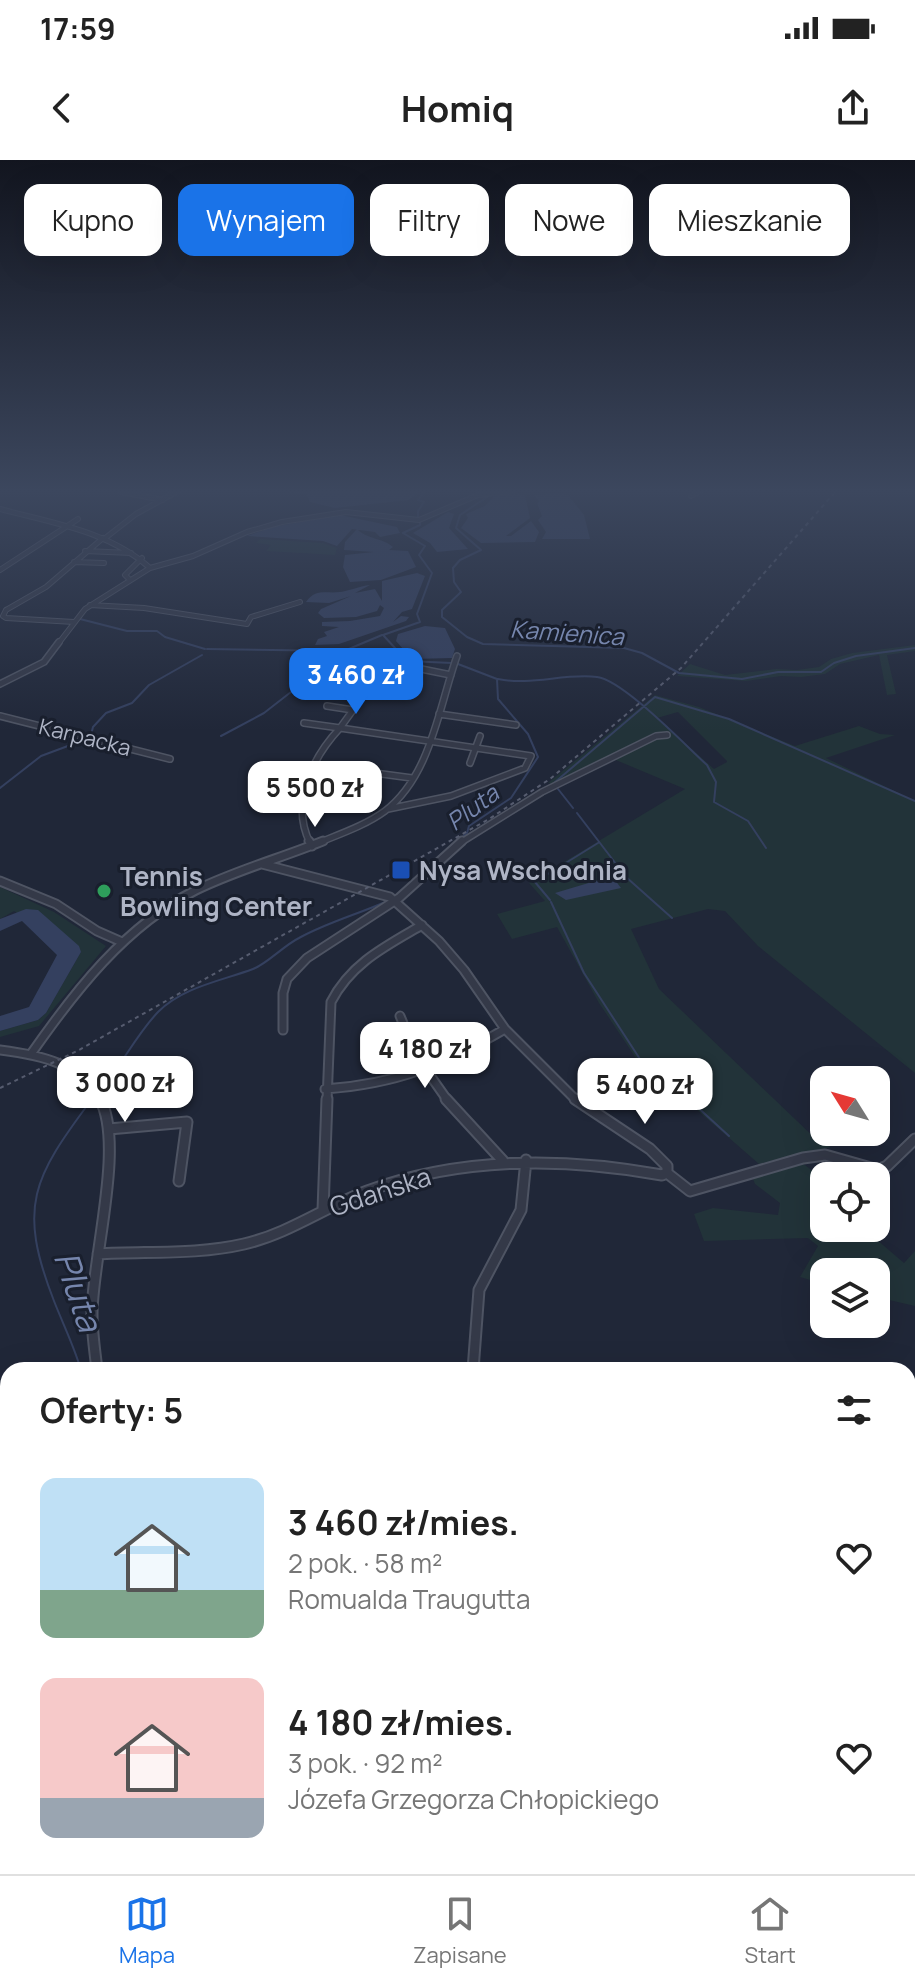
<!DOCTYPE html>
<html lang="pl">
<head>
<meta charset="utf-8">
<style>
  :root { --surface:#fff; --page:#f2f2f2; --text:#222; --muted:#767676; --line:#e0e0e0; --accent:#1a73e8 }
  body { margin:0; font-family:Manrope,sans-serif; background:var(--page); color:var(--text); height:100vh; display:flex; flex-direction:column; font-size:30px; white-space:nowrap }
  * { box-sizing:border-box; margin:0 }
  p { font-size:26px; color:var(--muted) }
  .icon { flex:none; width:44px; height:44px; fill:none; stroke:currentColor; stroke-width:2; stroke-linecap:round; stroke-linejoin:round }
  .map { position:relative; flex:1; overflow:hidden }
  .side { position:absolute; left:0px; top:1202px; width:916px; height:512px; display:flex; flex-direction:column; background:var(--surface); border-radius:24px 24px 0 0; box-shadow:0 8px 32px #0002 }
  .side>* { flex:none }
  .guide { position:absolute; left:24px; top:24px; width:868px; height:72px; display:flex; gap:16px }
  .needle { width:52px; rotate:307deg }
  .fabs { position:absolute; left:810px; top:906px; display:grid; gap:16px }
  .fabs a { display:grid; place-items:center; width:80px; height:80px; border-radius:16px; background:var(--surface); box-shadow:0 8px 32px #0002; font-size:40px }
  .price { position:absolute; translate:-50% -68px; padding:0 18px; border-radius:16px; background:#fff; color:#222; font-size:26px; line-height:52px; filter:drop-shadow(0 2px 4px #0008) }
  .price::after { content:''; position:absolute; left:50%; top:48px; width:24px; height:18px; margin-left:-12px; background:inherit; clip-path:polygon(0 0,100% 0,50% 100%) }
  .price.current { background:var(--accent); color:#fff }
  ul { padding:0; list-style:none }
  li { display:flex; align-items:center; gap:24px; height:200px; padding:0 40px }
  li span { display:grid; place-items:center; flex:none; width:224px; height:160px; border-radius:16px; color:#555 }
  li>.icon { margin-inline-start:auto }
  span .icon { width:96px; height:96px; fill:#fffc; stroke-width:1 }
  li b { font-size:34px }
  h2 { display:flex; justify-content:space-between; align-items:center; height:96px; padding:0 40px; font-size:34px }
  .tag { padding:0 28px; border-radius:16px; background:var(--surface); box-shadow:0 8px 32px #0002; font-size:28px; line-height:72px }
  .tag.current { background:var(--accent); color:#fff }
  .status { display:flex; justify-content:space-between; align-items:center; height:56px; padding:0 40px; background:var(--surface); direction:ltr }
  .status svg { height:22px; fill:currentColor }
  header { display:flex; justify-content:space-between; align-items:center; height:104px; padding:0 40px; background:var(--surface); font-size:36px; font-weight:700 }
  .tabs { display:flex; justify-content:space-around; align-items:center; height:112px; border-top:2px solid var(--line); background:var(--surface); font-size:22px; color:var(--muted) }
  .tabs a { display:grid; justify-items:center; gap:4px }
  .tabs .current { color:var(--accent) }
  .map>svg:first-child { display:block }
  .green { fill:#223339; fill-rule:evenodd }
  .water { fill:#34405f }
  .lines { fill:none; stroke-linecap:round; stroke-linejoin:round }
  .stream-far1 { stroke:#34405f; stroke-width:2 }
  .stream { stroke:#34405f; stroke-width:3 }
  .minor-far4-casing { stroke:#4e5463; stroke-width:6 }
  .minor-far3-casing { stroke:#4e5463; stroke-width:8 }
  .minor-far2-casing { stroke:#4e5463; stroke-width:11 }
  .minor-far1-casing { stroke:#4e5463; stroke-width:13 }
  .minor-casing { stroke:#4e5463; stroke-width:15 }
  .major-casing { stroke:#3d4252; stroke-width:18 }
  .minor-far4 { stroke:#343948; stroke-width:4 }
  .minor-far3 { stroke:#343948; stroke-width:5 }
  .minor-far2 { stroke:#343948; stroke-width:7 }
  .minor-far1 { stroke:#343948; stroke-width:9 }
  .minor { stroke:#343948; stroke-width:11 }
  .major { stroke:#525869; stroke-width:14 }
  .rail-far1 { stroke:#565c6f; stroke-width:2; stroke-dasharray:4 4; stroke-linecap:butt }
  .rail { stroke:#565c6f; stroke-width:3; stroke-dasharray:13 13; stroke-linecap:butt }
  .transit-dot { fill:#1a4fb4; stroke:#191f2d; stroke-width:3 }
  .leisure-dot { fill:#2e9e5b; stroke:#191f2d; stroke-width:3 }
  .labels { text-anchor:middle; dominant-baseline:central; stroke-width:6; stroke-linejoin:round; paint-order:stroke }
  .far-street-label { font-size:22px; fill:#aeb4c5; stroke:#191f2d }
  .far-water-label { font-size:24px; font-style:italic; fill:#7686ad; stroke:#191f2d }
  .poi-label { font-size:26px; font-weight:bold; fill:#aeb4c5; stroke:#191f2d; text-anchor:start }
  .street-label { font-size:26px; fill:#aeb4c5; stroke:#191f2d }
  .near-water-label { font-size:34px; font-style:italic; fill:#7686ad; stroke:#191f2d }
</style>
</head>
<body>
<div class="status"><b>17:59</b><svg viewBox="0 0 49 12"><path d="M0 12V9h3v3zM5 12V6h3v6zM10 12V3h3v9zM15 12V0h3v12zM26 1h20v11H26zM47 4h2v5h-2z"/></svg></div>
<header><svg class="icon" aria-label="back" viewBox="0 0 24 24"><path d="M15 5l-7 7 7 7"/></svg>Homiq<svg class="icon" aria-label="share" viewBox="0 0 24 24"><path d="M12 15V3M7 8l5-5 5 5M5 13v7h14v-7"/></svg></header>
<div class="map">
<svg width="915" height="1714" viewBox="0 0 915 1714">
  <rect width="100%" height="100%" fill="#202738"/>
  <path class="green" d="M 260,379 L 323,383 L 337,388 L 335,395 L 266,391 L 271,385 L 256,383 Z
    M 915,485 L 915,491 L 887,495 L 896,534 L 887,535 L 879,495 L 840,504 L 825,514 L 801,517 L 781,516 L 746,521 L 677,516 L 690,504 L 725,515 L 776,509 L 797,510 L 819,507 L 831,499 L 852,493 Z
    M 655,535 L 699,547 L 795,586 L 859,566 L 880,574 L 895,575 L 826,598 L 915,641 L 915,913 L 758,786 L 725,751 L 708,749 L 631,769 L 659,829 L 820,983 L 831,987 L 759,1004 L 673,929 L 650,919 L 599,843 L 557,767 L 512,779 L 497,754 L 545,741 L 529,723 L 685,629 L 611,598 L 558,624 L 548,623 ZM 678,552 L 727,601 L 727,602 L 714,609 L 657,558 Z
    M 0,727 L 54,752 L 106,786 L 39,866 L 0,877 L 0,871 L 38,860 L 46,853 L 81,792 L 14,751 L 0,759 Z
    M 802,1003 L 824,1019 L 824,1068 L 869,1068 L 869,1073 L 904,1103 L 915,1091 L 915,1146 L 876,1137 L 876,1112 L 824,1112 L 824,1124 L 800,1117 L 818,1086 L 808,1078 L 704,1081 L 694,1054 L 713,1048 L 778,1055 L 780,1043 L 755,1024 L 752,1016 Z"/>
  <path class="water" d="M 278,331 L 420,331 L 409,340 L 335,348 L 310,342 L 306,334 Z
    M 561,333 L 568,335 L 584,355 L 590,379 L 542,379 L 546,372 L 538,360 L 542,356 L 537,343 L 539,341 L 534,335 Z
    M 517,334 L 525,335 L 530,358 L 506,376 L 511,376 L 531,361 L 539,372 L 535,382 L 481,383 L 461,368 L 468,358 L 466,354 L 485,346 L 494,336 Z
    M 448,352 L 454,354 L 449,368 L 468,389 L 437,392 L 430,383 L 413,373 Z
    M 340,355 L 397,367 L 400,373 L 380,377 L 375,372 L 352,369 L 337,386 L 323,381 L 247,376 L 272,367 Z
    M 357,369 C 366,379 383,378 393,387 L 389,390 L 408,391 L 416,407 L 381,420 L 350,422 L 343,407 L 345,395 L 374,392 L 344,390 L 345,382 Z
    M 417,413 L 425,416 L 412,449 L 402,452 L 393,462 L 401,456 L 409,457 L 406,461 L 339,484 L 315,485 L 318,479 L 327,476 L 324,472 L 339,467 L 322,466 L 322,462 L 350,461 L 380,456 L 384,448 L 380,445 L 377,451 L 356,457 L 324,458 L 318,453 L 321,449 L 351,436 L 329,443 L 306,442 C 316,428 326,434 340,432 C 345,432 360,426 370,425 L 355,433 L 375,429 L 382,441 L 382,421 Z
    M 425,466 L 445,468 L 455,489 L 452,498 L 412,499 L 396,481 L 398,474 Z
    M 612,716 L 621,728 L 566,740 L 555,733 Z
    M 26,749 L 38,750 L 79,786 L 81,792 L 46,853 L 38,860 L 0,871 L 0,856 L 29,847 L 57,795 L 22,761 L 0,771 L 0,759 Z"/>
  <g class="lines">
    <path class="stream-far1" d="M 490,331 L 490,335 L 460,355 L 456,368 L 481,390 L 460,400 L 453,408 L 454,422 L 461,432 L 442,450 L 442,457 L 467,477 L 483,484 L 624,488 L 642,493 L 679,513 L 742,519 L 778,512 L 821,512 L 834,503 L 856,496 L 915,488
      M 418,358 L 418,351 L 424,342 L 418,340 L 425,331
      M 420,362 L 420,365 L 403,373 L 425,386 L 419,395 L 432,413 L 417,454 L 420,462 L 383,475 L 407,501 L 452,503
      M 80,459 L 127,471 L 157,471 L 165,477 L 205,489
      M 207,489 L 344,491 L 382,475
      M 498,519 C 531,526 564,513 597,517 C 623,520 685,585 707,605 L 716,622 L 714,642 L 748,661 L 766,688
      M 91,575 L 93,567 L 106,553 L 132,543 L 149,525 L 202,495
      M 221,576 L 264,553 L 341,493
      M 554,623 L 655,537 L 729,559 L 915,641
      M 0,628 L 41,596 L 84,580
      M 558,629 L 573,648
      M 577,653 L 626,717 L 672,758
      M 396,736 L 467,673 L 469,666 L 511,638 L 538,597 L 528,574 L 498,539 L 497,519 L 458,504
      M 550,740 L 535,722 L 598,683
      M 551,742 L 584,813 L 651,916 L 682,933 L 729,976
      M 103,927 C 123,903 136,875 158,852 C 183,827 221,821 253,809 C 267,804 283,786 299,778 C 328,762 359,754 390,740
      M 81,1210 C 74,1186 63,1164 54,1141 C 17,1046 33,1018 92,939"/>
    <path class="stream" d="M 22,1706 L 22,1714"/>
    <defs>
      <path id="minor-far4" d="M 121,332 L 163,340
        M 691,336 L 700,331
        M 0,349 C 52,363 109,371 150,408
        M 104,379 L 136,354 L 178,331
        M 85,391 L 131,393
        M 74,402 L 104,403
        M 0,410 L 78,359
        M 129,419 L 125,415 L 142,398
        M 90,445 L 144,448 L 247,464 L 251,457 L 300,442
        M 6,450 L 46,427 L 103,378
        M 6,450 L 3,456 L 6,458 L 74,462
        M 58,484 L 85,449 L 150,408 L 193,396 L 247,372 L 282,362 L 346,352 L 419,360 L 478,335 L 512,331"/>
      <path id="minor-far3" d="M 343,509 L 357,496 L 451,515
        M 0,524 L 44,502 L 59,482
        M 439,554 L 516,565
        M 0,556 L 170,599
        M 304,563 L 340,568 L 353,550 L 327,546
        M 470,603 L 480,576
        M 315,605 L 412,618
        M 281,623 L 306,626
        M 310,683 C 290,643 312,598 340,568 L 531,596 L 525,608 L 451,636 L 388,649
        M 318,683 C 340,674 366,665 385,651 C 431,616 439,546 457,496
        M 460,683 L 542,632 L 656,576 L 667,575"/>
      <path id="minor-far2" d="M 309,681 L 312,686
        M 262,704 L 390,737 L 439,781 L 464,810 L 505,869 L 577,941
        M 0,721 L 56,744 L 97,771 L 122,782
        M 400,856 L 417,897 L 448,941
        M 283,870 L 283,833 L 287,819 L 307,798 L 399,738 L 462,681
        M 0,890 C 40,895 81,903 101,941
        M 31,894 C 75,831 125,766 196,730 C 237,710 281,698 323,681
        M 325,929 C 397,924 443,905 505,869
        M 327,941 L 331,842 C 351,803 386,786 422,765"/>
      <path id="minor-far1" d="M 446,939 L 503,1001
        M 575,939 L 650,989 L 667,1006 L 667,1013 L 690,1031 L 803,998 L 825,995 L 878,1010 L 887,1006 L 915,979
        M 109,969 L 187,962 L 179,1021
        M 323,1050 L 327,939
        M 98,1094 C 146,1091 197,1095 244,1084 C 288,1074 325,1047 367,1031 C 463,996 563,997 662,1015 L 667,1013
        M 97,1210 C 95,1192 92,1173 92,1154 C 92,1099 125,985 100,939
        M 473,1210 L 479,1130 L 521,1050 L 526,1000"/>
      <path id="minor" d="M 908,1439 L 915,1441
        M 908,1525 L 915,1527
        M 0,1582 L 8,1571
        M 908,1641 L 915,1641
        M 687,1706 L 693,1714
        M 817,1706 L 819,1714"/>
      <path id="major" d="M 908,1370 L 915,1370
        M 0,1373 L 8,1373
        M 0,1391 L 8,1385
        M 0,1483 L 8,1489
        M 0,1516 L 8,1523
        M 311,1706 L 317,1714"/>
    </defs>
    <use href="#minor-far4" class="minor-far4-casing"/>
    <use href="#minor-far3" class="minor-far3-casing"/>
    <use href="#minor-far2" class="minor-far2-casing"/>
    <use href="#minor-far1" class="minor-far1-casing"/>
    <use href="#minor" class="minor-casing"/>
    <use href="#major" class="major-casing"/>
    <use href="#minor-far4" class="minor-far4"/>
    <use href="#minor-far3" class="minor-far3"/>
    <use href="#minor-far2" class="minor-far2"/>
    <use href="#minor-far1" class="minor-far1"/>
    <use href="#minor" class="minor"/>
    <use href="#major" class="major"/>
    <path class="rail-far1" d="M 0,928 L 79,890 L 489,659 L 550,619 L 681,508 L 836,331
      M 0,1263 L 8,1272"/>
    <path class="rail" d="M 0,1282 L 8,1290
      M 374,1706 L 381,1714
      M 391,1706 L 398,1714"/>
  </g>
  <linearGradient id="sky" x2="0" y2="1"><stop stop-color="#12151f"/><stop offset="0.58" stop-color="#3c475e"/><stop offset="1" stop-color="#3c475e" stop-opacity="0"/></linearGradient>
  <rect width="915" height="571" fill="url(#sky)"/>
  <rect class="transit-dot" x="391" y="700" width="20" height="20" rx="4"/>
  <circle class="leisure-dot" cx="104" cy="731" r="8"/>
  <g class="labels">
    <g class="far-street-label">
      <text transform="translate(85 577) rotate(14)">Karpacka</text>
    </g>
    <g class="far-water-label">
      <text transform="translate(567 472) rotate(4)">Kamienica</text>
      <text transform="translate(472 647) rotate(-37)">Pluta</text>
    </g>
    <g class="poi-label">
      <text x="419" y="710">Nysa Wschodnia</text>
      <text x="120" y="716">Tennis<tspan x="120" dy="30">Bowling Center</tspan></text>
    </g>
    <g class="street-label">
      <text transform="translate(380 1031) rotate(-18)">Gdańska</text>
    </g>
    <g class="near-water-label">
      <text transform="translate(79 1131) rotate(71)">Pluta</text>
    </g>
  </g>
</svg>
<div class="fabs">
<a><svg class="needle" viewBox="-14 -14 28 28"><path d="M0-13l5 13h-10z" fill="#e53935"/><path d="M0 13l5-13h-10z" fill="#767676"/></svg></a>
<a><svg class="icon" aria-label="locate" viewBox="0 0 24 24"><circle cx="12" cy="12" r="6"/><path d="M12 2v4M12 18v4M2 12h4M18 12h4"/></svg></a>
<a><svg class="icon" aria-label="layers" viewBox="0 0 24 24"><path d="M12 4l9 5-9 5-9-5zM3 14l9 5 9-5"/></svg></a>
</div>
<b class="price current" style="left:356px;top:556px">3 460 zł</b>
<b class="price" style="left:315px;top:669px">5 500 zł</b>
<b class="price" style="left:425px;top:930px">4 180 zł</b>
<b class="price" style="left:125px;top:964px">3 000 zł</b>
<b class="price" style="left:645px;top:966px">5 400 zł</b>
<div class="guide">
<a class="tag">Kupno</a>
<a class="tag current">Wynajem</a>
<a class="tag">Filtry</a>
<a class="tag">Nowe</a>
<a class="tag">Mieszkanie</a>
</div>
<section class="side">
<h2>Oferty: 5<svg class="icon" aria-label="filters" viewBox="0 0 24 24"><path d="M4 7h16M4 17h16"/><circle cx="9" cy="7" r="2"/><circle cx="15" cy="17" r="2"/></svg></h2>
<ul>
<li><span style="background:linear-gradient(#bfe0f5 70%,#7fa58c 0)"><svg class="icon" aria-label="home" viewBox="0 0 24 24"><path d="M3 11l9-7 9 7M6 9v11h12V9"/></svg></span><div><b>3 460 zł/mies.</b><p>2 pok. · 58 m²</p><p>Romualda Traugutta</p></div><svg class="icon" aria-label="heart" viewBox="0 0 24 24"><path d="M12 20l-8-8c-3-5 5-10 8-4 3-6 11-1 8 4z"/></svg></li>
<li><span style="background:linear-gradient(#f6c9c9 75%,#9aa5b1 0)"><svg class="icon" aria-label="home" viewBox="0 0 24 24"><path d="M3 11l9-7 9 7M6 9v11h12V9"/></svg></span><div><b>4 180 zł/mies.</b><p>3 pok. · 92 m²</p><p>Józefa Grzegorza Chłopickiego</p></div><svg class="icon" aria-label="heart" viewBox="0 0 24 24"><path d="M12 20l-8-8c-3-5 5-10 8-4 3-6 11-1 8 4z"/></svg></li>
</ul>
</section>
</div>
<nav class="tabs">
<a class="current"><svg class="icon" aria-label="map" viewBox="0 0 24 24"><path d="M3 6l6-2 6 2 6-2v14l-6 2-6-2-6 2zM9 4v14M15 6v14"/></svg>Mapa</a>
<a><svg class="icon" aria-label="saved" viewBox="0 0 24 24"><path d="M7 4h10v16l-5-4-5 4z"/></svg>Zapisane</a>
<a><svg class="icon" aria-label="home" viewBox="0 0 24 24"><path d="M3 11l9-7 9 7M6 9v11h12V9"/></svg>Start</a>
</nav>
</body>
</html>
